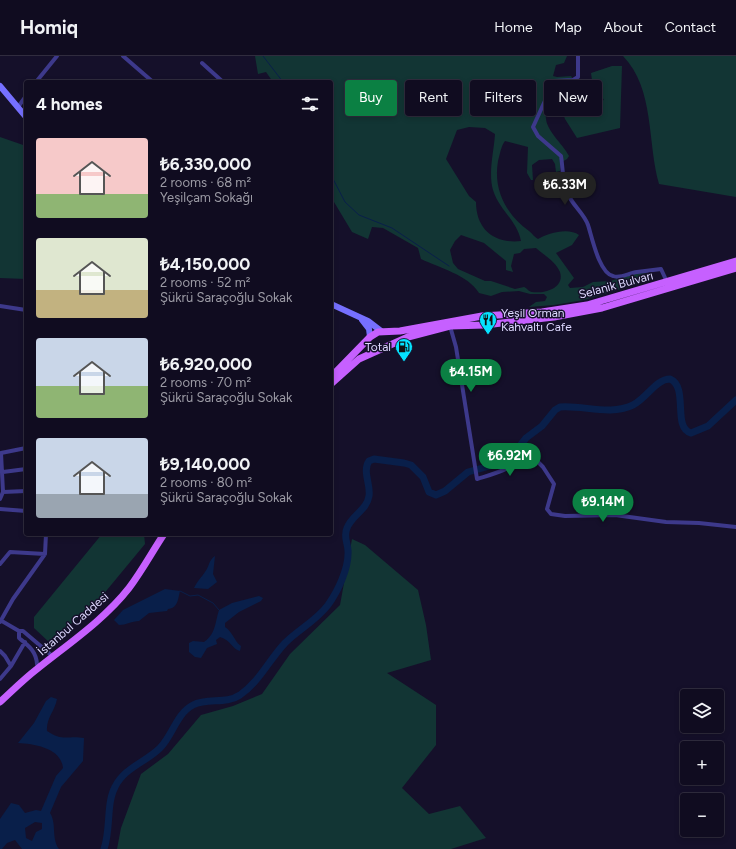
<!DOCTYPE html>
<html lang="en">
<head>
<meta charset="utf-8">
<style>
  :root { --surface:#100c20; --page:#191529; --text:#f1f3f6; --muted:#9c9ba5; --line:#302c3e; --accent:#0b8043 }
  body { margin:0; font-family:Figtree,sans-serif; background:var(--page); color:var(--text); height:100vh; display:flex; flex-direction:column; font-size:15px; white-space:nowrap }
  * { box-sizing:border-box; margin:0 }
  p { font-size:13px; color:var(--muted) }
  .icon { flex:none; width:22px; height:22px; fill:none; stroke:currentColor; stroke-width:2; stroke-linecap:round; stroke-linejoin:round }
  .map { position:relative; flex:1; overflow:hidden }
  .panel { position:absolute; left:24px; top:24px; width:309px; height:456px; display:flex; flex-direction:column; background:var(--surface); border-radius:4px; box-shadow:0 2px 6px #0003,0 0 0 1px var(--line) }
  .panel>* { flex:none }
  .banner { position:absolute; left:345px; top:24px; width:331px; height:36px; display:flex; gap:8px }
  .buttons { position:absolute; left:680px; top:633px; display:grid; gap:8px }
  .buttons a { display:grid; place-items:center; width:44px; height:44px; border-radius:4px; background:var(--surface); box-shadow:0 2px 6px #0003,0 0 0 1px var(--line); font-size:20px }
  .price { position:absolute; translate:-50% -34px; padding:0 9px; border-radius:14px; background:var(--accent); color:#fff; font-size:13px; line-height:26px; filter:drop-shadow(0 1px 2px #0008) }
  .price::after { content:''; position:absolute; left:50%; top:24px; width:12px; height:9px; margin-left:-6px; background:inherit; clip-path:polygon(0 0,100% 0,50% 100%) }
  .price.on { background:#222; color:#fff }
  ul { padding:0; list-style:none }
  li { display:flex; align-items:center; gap:12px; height:100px; padding:0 12px }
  li span { display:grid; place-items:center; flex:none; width:112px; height:80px; border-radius:4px; color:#555 }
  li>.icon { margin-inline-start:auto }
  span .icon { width:48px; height:48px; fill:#fffc; stroke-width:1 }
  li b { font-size:17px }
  h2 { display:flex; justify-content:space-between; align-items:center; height:48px; padding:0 12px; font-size:17px }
  .pill { padding:0 14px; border-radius:4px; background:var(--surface); box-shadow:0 2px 6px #0003,0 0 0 1px var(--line); font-size:14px; line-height:36px }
  .pill.on { background:var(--accent); color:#fff }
  header { display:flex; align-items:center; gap:24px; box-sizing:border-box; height:56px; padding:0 20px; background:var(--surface); border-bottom:1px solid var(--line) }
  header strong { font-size:19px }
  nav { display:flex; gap:22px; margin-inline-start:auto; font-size:14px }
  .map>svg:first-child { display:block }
  .green { fill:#123534; fill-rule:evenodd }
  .water { fill:#091f4a; fill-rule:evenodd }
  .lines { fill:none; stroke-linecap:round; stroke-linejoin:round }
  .stream { stroke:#091f4a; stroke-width:1 }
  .river { stroke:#091f4a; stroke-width:7 }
  .street { stroke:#3d398b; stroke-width:4 }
  .secondary { stroke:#7670ff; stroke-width:6 }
  .primary { stroke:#c660ff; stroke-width:7 }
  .labels { text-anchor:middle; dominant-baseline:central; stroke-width:3; stroke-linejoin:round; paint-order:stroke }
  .street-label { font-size:12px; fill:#ded9ff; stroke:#15102a }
  .poi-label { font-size:12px; fill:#ded9ff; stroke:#15102a; text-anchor:start }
</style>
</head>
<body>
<header>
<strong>Homiq</strong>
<nav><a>Home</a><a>Map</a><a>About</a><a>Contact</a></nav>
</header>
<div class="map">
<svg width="736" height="793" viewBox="0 0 736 793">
  <rect width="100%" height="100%" fill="#15102a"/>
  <path class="green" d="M 255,0 L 567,0 L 564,7 L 556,9 L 553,20 L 557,21 L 571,20 L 576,27 L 583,45 L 592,47 L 604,44 L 601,40 L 594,38 L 591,17 L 612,10 L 622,10 L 620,72 L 577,82 L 565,63 L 561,53 L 550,49 C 536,68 561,84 569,100 L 567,103 L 560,107 L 560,115 L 556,116 L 555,108 L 552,103 L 539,104 L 532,109 L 533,124 L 531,124 L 527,117 L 528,91 L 505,85 C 501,90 500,98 498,105 C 493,134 506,158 529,175 C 533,178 534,181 538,183 C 547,177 569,171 579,179 L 572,189 L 556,197 L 574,222 L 568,229 L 570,232 L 583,231 L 593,226 L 610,225 L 639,217 L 650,218 L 653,220 L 651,224 L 584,244 L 554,249 L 529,251 L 536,246 L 545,245 L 547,241 L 544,238 L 530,238 L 519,235 L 502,236 L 491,240 L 479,237 C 468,219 440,212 421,203 L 418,192 L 383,172 L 372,171 L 368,183 L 352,176 L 331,141 L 331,26 L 273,26 L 266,16 L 258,18 ZM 469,71 L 485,72 L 495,78 C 494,95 488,117 493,134 C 499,154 517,164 521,185 C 494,188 476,173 476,146 L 469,140 L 446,103 L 457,74 ZM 461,179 L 484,187 L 506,205 L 506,214 L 513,216 L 511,210 L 514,198 L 520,197 L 524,193 L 536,192 C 544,199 556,206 560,216 C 565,232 544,238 532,236 C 529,236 527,232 524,231 L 515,233 L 491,225 L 485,225 L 458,213 L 453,207 L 450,194 L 455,185 Z
    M 623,0 L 736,0 L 736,141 L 659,128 C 647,86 655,33 623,0 Z
    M 0,81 L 26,90 L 26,223 L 0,222 Z
    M 102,478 L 144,478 L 145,488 L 102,540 L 50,587 L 34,572 L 34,561 Z
    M 352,483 L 365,489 L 418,534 L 426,569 L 431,604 L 387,617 L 436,649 L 436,689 L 402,732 L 429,758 L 460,750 L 486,782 L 451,793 L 117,793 L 121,772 L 141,718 L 168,698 L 201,659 L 233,650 L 262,638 L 290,598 L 340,549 Z"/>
  <path class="water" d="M 215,500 L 213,518 L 217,526 L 208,533 L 194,532 C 198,524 201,522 205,516 C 210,509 208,505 215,500 Z
    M 165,533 L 180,535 C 178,543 178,552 168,553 L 167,555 L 149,557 L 139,565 C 132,565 126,569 119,569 L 114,564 L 123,554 Z
    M 259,540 L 263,542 L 261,545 L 239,556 L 225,567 L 225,571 C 233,576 234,585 241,590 L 240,595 C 232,593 231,584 220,581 L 216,584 L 217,588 L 207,592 L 201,602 L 195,601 L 189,596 L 189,587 L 193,585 L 204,586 C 216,578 215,566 219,554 L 232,547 Z
    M 51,641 L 57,643 C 55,655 46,662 47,675 C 63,686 68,679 84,682 L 83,705 L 61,731 L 50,757 C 57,768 51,782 59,793 L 22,793 L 15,784 L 7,787 L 2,793 L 0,793 L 0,763 L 11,747 L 19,749 L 25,757 L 36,754 L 41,755 L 56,720 L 63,712 C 61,692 35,688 18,687 L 34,667 L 46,645 ZM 35,766 L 42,767 L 42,773 L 36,776 L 32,785 L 26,782 L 25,772 Z"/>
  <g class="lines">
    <path class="stream" d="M 263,0 L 283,26
      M 331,119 L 345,146 L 359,159 L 392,172 L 449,210
      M 180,535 L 190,540 L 198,539 L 213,547 L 219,554"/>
    <path class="river" d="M 104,793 C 111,773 106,748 115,731 C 124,712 146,706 160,692 C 173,679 176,658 193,649 C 208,641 225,649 240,639 C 260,625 269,604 285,587 C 299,573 316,565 328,549 C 338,535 349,512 348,495 C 348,487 343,481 347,472 C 352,459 367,454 369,440 C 371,429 362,415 369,405 L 374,403 L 404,407 L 411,409 L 423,421 L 429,436 L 436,439 L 445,435 L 468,416 L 508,405 L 526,382 L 542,370 L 555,354 L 560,351 C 584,349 610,360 633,349 C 647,342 656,323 670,323 C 689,331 672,372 691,377 L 708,370 L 736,344"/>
    <path class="street" d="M 123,0 L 153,26
      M 578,0 L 578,21 L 573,24 L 554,25 L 533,71 L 538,80 L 561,100 C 563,112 562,123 567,136 C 571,148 584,157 588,169 C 592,181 599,217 613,220 C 620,223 629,217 637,216 C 645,215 653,214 661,213 L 667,226
      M 202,7 L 223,26
      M 36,26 L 57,0
      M 18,51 L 26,40
      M 0,250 L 26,254
      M 450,270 L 456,291 L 477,423 C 496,417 515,413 527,395 L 543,411 L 554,428 L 547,453 L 551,458 L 565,460 L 615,459 L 666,466 L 699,467 L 736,471
      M 3,416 L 26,413
      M 3,436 L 26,435
      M 0,443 L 3,436 L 1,397 L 26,392
      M 0,453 L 26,455
      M 0,508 L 10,496 L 45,498
      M 0,564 L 19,575 L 23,575 L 50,598
      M 0,566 L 13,543 L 45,498 L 46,478
      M 19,575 L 19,582 C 29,590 36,595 37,608
      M 0,595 L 5,600 L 11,610
      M 0,623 L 11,610 L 25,586"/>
    <path class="secondary" d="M 0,30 L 26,61
      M 331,248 L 368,265 L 381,275
      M 362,264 L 369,273 L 370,281"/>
    <path class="primary" d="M 331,321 L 370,281 L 378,276 L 400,275 L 482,260 L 542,256 L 587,249 L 736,205
      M 331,328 L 359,303 L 408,281 L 450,270 L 485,269 L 554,261 L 602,252 L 736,212
      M 0,646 C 12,635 24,623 37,613 C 68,588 104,564 129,532 C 142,515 152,496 164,478"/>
  </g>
  <defs>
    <symbol id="restaurant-pin" viewBox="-11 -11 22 30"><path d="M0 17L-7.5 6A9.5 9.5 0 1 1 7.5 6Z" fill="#05e2ff" stroke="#15102a"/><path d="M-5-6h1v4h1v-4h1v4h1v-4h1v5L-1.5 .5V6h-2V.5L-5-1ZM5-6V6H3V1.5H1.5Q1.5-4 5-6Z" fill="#111"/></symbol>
    <symbol id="fuel-pin" viewBox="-11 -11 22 30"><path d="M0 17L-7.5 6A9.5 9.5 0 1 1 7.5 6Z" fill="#05e2ff" stroke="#15102a"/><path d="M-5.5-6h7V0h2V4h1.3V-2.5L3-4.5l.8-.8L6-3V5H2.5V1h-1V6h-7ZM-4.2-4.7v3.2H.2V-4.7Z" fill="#111"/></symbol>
  </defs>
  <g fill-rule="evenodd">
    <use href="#restaurant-pin" x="478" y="254" width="20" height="27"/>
    <use href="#fuel-pin" x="394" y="281" width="20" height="27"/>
  </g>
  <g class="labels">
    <g class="street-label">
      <text transform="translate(616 229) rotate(-15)">Selanik Bulvarı</text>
      <text transform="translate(73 568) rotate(-41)">İstanbul Caddesi</text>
    </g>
    <g class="poi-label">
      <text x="501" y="257">Yeşil Orman<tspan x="501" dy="14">Kahvaltı Cafe</tspan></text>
      <text x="391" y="291" text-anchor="end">Total</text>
    </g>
  </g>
</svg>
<div class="buttons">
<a><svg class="icon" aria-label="layers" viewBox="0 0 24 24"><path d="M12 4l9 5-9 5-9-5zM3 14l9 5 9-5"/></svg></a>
<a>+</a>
<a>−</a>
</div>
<b class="price on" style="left:565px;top:150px">₺6.33M</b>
<b class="price" style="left:471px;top:337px">₺4.15M</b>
<b class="price" style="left:510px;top:421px">₺6.92M</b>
<b class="price" style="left:603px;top:467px">₺9.14M</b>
<div class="banner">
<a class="pill on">Buy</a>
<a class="pill">Rent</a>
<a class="pill">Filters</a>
<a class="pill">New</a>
</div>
<section class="panel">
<h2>4 homes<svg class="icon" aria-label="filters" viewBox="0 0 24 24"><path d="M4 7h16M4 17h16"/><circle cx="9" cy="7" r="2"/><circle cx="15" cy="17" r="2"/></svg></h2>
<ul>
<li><span style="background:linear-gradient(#f6c9c9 70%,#8fb573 0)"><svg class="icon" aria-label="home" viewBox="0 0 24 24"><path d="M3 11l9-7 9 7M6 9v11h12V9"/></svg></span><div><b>₺6,330,000</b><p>2 rooms · 68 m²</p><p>Yeşilçam Sokağı</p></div></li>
<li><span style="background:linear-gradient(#dfe7d0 65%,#c2b280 0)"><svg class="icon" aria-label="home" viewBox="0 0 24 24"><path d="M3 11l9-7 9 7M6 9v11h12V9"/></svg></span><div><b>₺4,150,000</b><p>2 rooms · 52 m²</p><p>Şükrü Saraçoğlu Sokak</p></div></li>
<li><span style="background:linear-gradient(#c9d6e8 60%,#8fb573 0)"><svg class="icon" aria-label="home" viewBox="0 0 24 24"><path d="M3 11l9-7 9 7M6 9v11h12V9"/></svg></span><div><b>₺6,920,000</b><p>2 rooms · 70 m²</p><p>Şükrü Saraçoğlu Sokak</p></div></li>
<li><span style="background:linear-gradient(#c9d6e8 70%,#9aa5b1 0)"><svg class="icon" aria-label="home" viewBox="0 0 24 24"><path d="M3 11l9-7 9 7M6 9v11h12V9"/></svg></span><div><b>₺9,140,000</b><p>2 rooms · 80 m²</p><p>Şükrü Saraçoğlu Sokak</p></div></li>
</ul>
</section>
</div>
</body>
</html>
